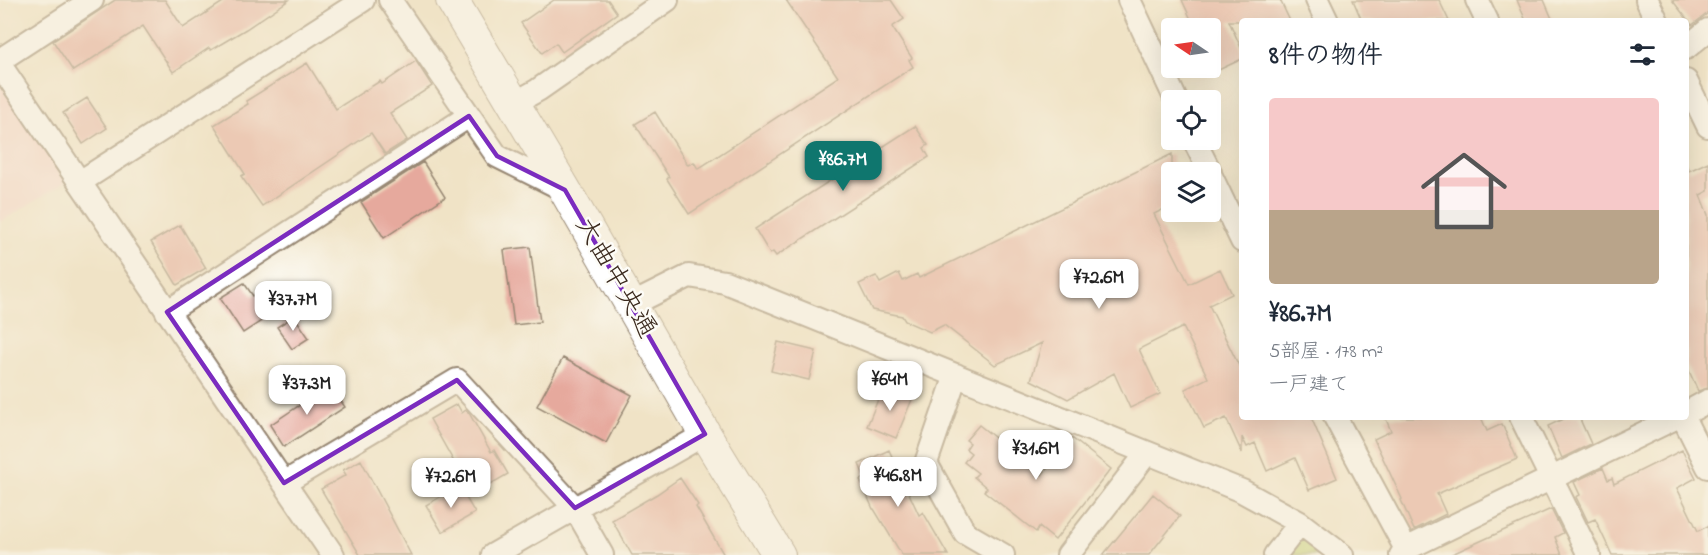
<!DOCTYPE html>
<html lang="ja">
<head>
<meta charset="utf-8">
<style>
  :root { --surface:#fff; --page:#f6f6f7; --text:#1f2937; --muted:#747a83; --line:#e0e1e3; --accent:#0f766e }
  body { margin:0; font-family:"Indie Flower","Klee One",sans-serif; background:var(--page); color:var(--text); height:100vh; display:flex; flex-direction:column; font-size:22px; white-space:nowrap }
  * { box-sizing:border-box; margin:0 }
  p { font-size:20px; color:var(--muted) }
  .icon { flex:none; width:33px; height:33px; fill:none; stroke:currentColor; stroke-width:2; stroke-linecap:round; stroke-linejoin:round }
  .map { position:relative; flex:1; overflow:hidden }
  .details { position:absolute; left:1239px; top:18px; width:450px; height:402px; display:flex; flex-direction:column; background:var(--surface); border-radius:6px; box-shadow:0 6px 24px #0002 }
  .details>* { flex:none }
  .needle { width:39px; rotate:283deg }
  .controls { position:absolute; left:1161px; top:18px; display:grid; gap:12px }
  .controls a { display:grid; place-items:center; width:60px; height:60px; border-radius:6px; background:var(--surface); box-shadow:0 6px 24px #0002; font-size:30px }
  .price { position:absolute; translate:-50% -51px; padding:0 14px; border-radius:12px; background:#fff; color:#222; font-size:20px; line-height:39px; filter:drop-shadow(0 2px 3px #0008) }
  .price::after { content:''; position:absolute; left:50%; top:36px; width:18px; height:14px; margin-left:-9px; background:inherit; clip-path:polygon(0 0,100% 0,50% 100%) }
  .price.active { background:var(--accent); color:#fff }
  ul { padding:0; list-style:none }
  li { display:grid; align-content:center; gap:12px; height:318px; padding:0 30px }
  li+li { border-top:2px solid var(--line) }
  li span { display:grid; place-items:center; height:186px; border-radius:6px; color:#555 }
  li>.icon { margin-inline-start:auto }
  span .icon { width:108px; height:108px; fill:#fffc; stroke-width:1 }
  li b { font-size:26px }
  h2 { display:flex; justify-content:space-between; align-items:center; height:72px; padding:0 30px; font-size:26px }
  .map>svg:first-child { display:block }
  .built { fill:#f7d0ca }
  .green { fill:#c1d274; stroke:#7e7e49; stroke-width:1.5 }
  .building { fill:#e6a99d }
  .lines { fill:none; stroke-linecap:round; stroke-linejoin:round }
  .minor-casing { stroke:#968672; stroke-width:26 }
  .secondary-casing { stroke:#968672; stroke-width:34 }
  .minor { stroke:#fff; stroke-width:22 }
  .secondary { stroke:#fff; stroke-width:32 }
  .marked { fill:none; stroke:#7b2cbf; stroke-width:4.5; stroke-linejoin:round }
  .labels { text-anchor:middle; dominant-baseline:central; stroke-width:5; stroke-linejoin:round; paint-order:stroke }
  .street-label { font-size:27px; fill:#3b2a1e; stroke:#fdfcf7 }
</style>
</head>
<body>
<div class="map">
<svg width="1708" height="555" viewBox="0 0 1708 555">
  <rect width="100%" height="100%" fill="#fdfcf7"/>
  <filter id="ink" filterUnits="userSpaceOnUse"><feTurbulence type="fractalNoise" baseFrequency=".0167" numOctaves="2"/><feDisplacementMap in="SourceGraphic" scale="12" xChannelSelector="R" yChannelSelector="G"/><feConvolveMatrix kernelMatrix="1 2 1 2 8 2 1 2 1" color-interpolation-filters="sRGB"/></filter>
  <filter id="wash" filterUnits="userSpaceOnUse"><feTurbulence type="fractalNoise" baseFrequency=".008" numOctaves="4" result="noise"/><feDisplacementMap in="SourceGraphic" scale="24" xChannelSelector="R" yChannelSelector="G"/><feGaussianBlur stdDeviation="1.35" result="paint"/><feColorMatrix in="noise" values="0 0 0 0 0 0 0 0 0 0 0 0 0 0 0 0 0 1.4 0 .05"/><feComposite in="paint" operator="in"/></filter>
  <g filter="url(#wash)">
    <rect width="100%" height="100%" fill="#f0e3c6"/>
    <path class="built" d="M 0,84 L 66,182 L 0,222 Z"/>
    <path class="green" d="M 1300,523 L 1342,555 L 1275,555 Z"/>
    <g id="blocks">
      <path class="building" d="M 115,0 L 165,0 L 183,28 L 226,0 L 289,0 L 246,29 L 211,50 L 209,48 L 173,72 L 143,26 L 73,71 L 53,41 Z
        M 554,0 L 608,0 L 617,13 L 562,52 L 556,43 L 542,53 L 521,23 Z
        M 786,0 L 891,0 L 904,19 L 892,27 L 912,58 L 909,60 L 913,67 L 689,214 L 667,179 L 669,177 L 635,124 L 655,112 L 688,165 L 694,162 L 698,169 L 838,77 Z
        M 1182,0 L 1280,0 L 1290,21 L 1229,21 L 1242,50 L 1242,59 L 1210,74 L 1210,28 L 1195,28 Z
        M 1353,0 L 1439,0 L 1449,21 L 1362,21 Z
        M 1517,0 L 1544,0 L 1553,21 L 1526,21 Z
        M 1672,0 L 1708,0 L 1708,13 L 1692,25 Z
        M 416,61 L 432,86 L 390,113 L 407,140 L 385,154 L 371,133 L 262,206 L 241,176 L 245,174 L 214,125 L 248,104 L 246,101 L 307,63 L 336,109 L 380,81 L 382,84 Z
        M 87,98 L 107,128 L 83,144 L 63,113 Z
        M 915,126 L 928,145 L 924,148 L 929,157 L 776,256 L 773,252 L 770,254 L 755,229 Z
        M 1172,154 L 1172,205 L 1154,214 L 1189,284 L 1220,269 L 1232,294 L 1209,305 L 1242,372 L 1242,417 L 1311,417 L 1337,478 L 1309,490 L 1295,458 L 1267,471 L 1255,443 L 1247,447 L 1242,437 L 1242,453 L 1226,418 L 1204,428 L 1185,389 L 1208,378 L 1183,327 L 1139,349 L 1160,394 L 1130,408 L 1114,373 L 1068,399 L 1031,380 L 1042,343 L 995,365 L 944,325 L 930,332 L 905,321 L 902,316 L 872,310 L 859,284 L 876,276 L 880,283 L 899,273 L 903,281 L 917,274 L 919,278 Z
        M 423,162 L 445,197 L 384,238 L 361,202 Z
        M 1708,162 L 1708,191 L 1700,195 L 1708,215 L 1708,388 L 1698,391 L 1686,364 L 1686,164 L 1689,171 Z
        M 180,225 L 206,268 L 177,285 L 151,242 Z
        M 530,247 L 540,322 L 514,325 L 504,250 Z
        M 244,283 L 253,296 L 264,289 L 278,310 L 243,333 L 220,298 Z
        M 294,316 L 309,338 L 292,349 L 277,327 Z
        M 778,342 L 816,351 L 809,380 L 771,371 Z
        M 563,358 L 632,395 L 606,443 L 537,406 Z
        M 330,385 L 345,407 L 284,447 L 270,425 Z
        M 884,385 L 913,397 L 896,438 L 867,426 Z
        M 457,404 L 462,413 L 466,410 L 469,413 L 491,452 L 494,450 L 508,474 L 470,496 L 457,472 L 459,471 L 430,419 Z
        M 1385,417 L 1481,417 L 1487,431 L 1502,424 L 1517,459 L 1437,494 L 1446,514 L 1414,530 L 1401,500 L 1402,499 L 1374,439 L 1391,431 Z
        M 1567,417 L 1579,417 L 1591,444 L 1562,458 L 1548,426 Z
        M 979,425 L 1042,475 L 1072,438 L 1111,469 L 1055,540 L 1039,527 L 1036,532 L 984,491 L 987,488 L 974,477 L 978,473 L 964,462 L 971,453 L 966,449 L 970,443 L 966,440 Z
        M 889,450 L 919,515 L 923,512 L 948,555 L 902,555 L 874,509 L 873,509 L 860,480 L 865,478 L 859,464 Z
        M 1682,450 L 1696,478 L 1677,488 L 1698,531 L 1708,526 L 1708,555 L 1612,555 L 1595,519 L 1588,522 L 1576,497 L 1580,495 L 1574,482 L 1603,468 L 1608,480 L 1612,478 L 1614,484 Z
        M 361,460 L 411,555 L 360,555 L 321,489 L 346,475 L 343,470 Z
        M 680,478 L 698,505 L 696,507 L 724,555 L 632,555 L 612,520 L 657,494 Z
        M 459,486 L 475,513 L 442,532 L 426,505 Z
        M 1153,494 L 1180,516 L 1149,555 L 1103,555 Z
        M 1551,509 L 1563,533 L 1555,537 L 1562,555 L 1450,555 Z"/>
    </g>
  </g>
  <g filter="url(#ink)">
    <use href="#blocks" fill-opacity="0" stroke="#968672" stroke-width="1.5"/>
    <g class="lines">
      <defs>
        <path id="minor" d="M 390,0 L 497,156 L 565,190
          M 1129,0 L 1176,100
          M 1317,0 L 1327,21
          M 1477,0 L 1487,21
          M 1647,0 L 1657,21
          M 1686,48 L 1708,30
          M 0,60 L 92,0
          M 0,65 L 333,555
          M 1686,81 L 1708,126
          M 513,104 L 538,90 L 667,0
          M 1194,140 L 1210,172
          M 1210,174 L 1242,241
          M 80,182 L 363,0
          M 631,305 L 689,276 L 725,282 L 1242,491 L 1300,523 L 1342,555
          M 167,312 L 469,116
          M 956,375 L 926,463 L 965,533 L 1003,555
          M 1686,413 L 1708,401
          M 1335,417 L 1406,549
          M 1521,417 L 1589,555
          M 1683,417 L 1708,467
          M 284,483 L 457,380 L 575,508 L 602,555
          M 493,555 L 705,434
          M 1068,555 L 1147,453
          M 1275,555 L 1300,523
          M 1401,555 L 1406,549 L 1677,417"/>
        <path id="secondary" d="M 452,0 L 565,190 L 705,434 L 779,555"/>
      </defs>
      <use href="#minor" class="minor-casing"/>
      <use href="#secondary" class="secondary-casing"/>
      <use href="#minor" class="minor"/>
      <use href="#secondary" class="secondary"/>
    </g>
  </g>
  <path d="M0 0H1708V555H0ZM 469,116 L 497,156 L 565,190 L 705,434 L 575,508 L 457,380 L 284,483 L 167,312 Z" fill="#f0e3c6" fill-opacity=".55" fill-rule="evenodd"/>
  <path class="marked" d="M 469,116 L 497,156 L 565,190 L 705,434 L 575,508 L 457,380 L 284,483 L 167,312 Z"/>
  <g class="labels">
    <g class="street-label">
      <text transform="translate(615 278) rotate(60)">大曲中央通</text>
    </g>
  </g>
</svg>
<div class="controls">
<a><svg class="needle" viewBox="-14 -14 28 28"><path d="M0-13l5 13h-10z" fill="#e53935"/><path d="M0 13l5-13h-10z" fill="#747a83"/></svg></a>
<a><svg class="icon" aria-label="locate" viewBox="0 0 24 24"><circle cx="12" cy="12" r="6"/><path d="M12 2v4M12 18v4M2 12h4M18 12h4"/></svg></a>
<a><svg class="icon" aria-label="layers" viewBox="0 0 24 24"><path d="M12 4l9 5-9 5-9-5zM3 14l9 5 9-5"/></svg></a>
</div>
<b class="price active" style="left:843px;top:192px">¥86.7M</b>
<b class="price" style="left:1099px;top:310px">¥72.6M</b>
<b class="price" style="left:293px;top:332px">¥37.7M</b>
<b class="price" style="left:890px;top:412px">¥64M</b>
<b class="price" style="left:307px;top:416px">¥37.3M</b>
<b class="price" style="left:1036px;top:481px">¥31.6M</b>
<b class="price" style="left:898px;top:508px">¥46.8M</b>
<b class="price" style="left:451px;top:509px">¥72.6M</b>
<section class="details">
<h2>8件の物件<svg class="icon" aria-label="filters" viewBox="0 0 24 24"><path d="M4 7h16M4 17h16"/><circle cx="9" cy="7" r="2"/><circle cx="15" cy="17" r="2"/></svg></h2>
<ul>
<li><span style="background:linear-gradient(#f6c9c9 60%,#b9a48a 0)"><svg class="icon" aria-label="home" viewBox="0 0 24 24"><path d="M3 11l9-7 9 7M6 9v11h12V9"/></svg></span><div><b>¥86.7M</b><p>5部屋 · 178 m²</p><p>一戸建て</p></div></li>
</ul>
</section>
</div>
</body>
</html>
